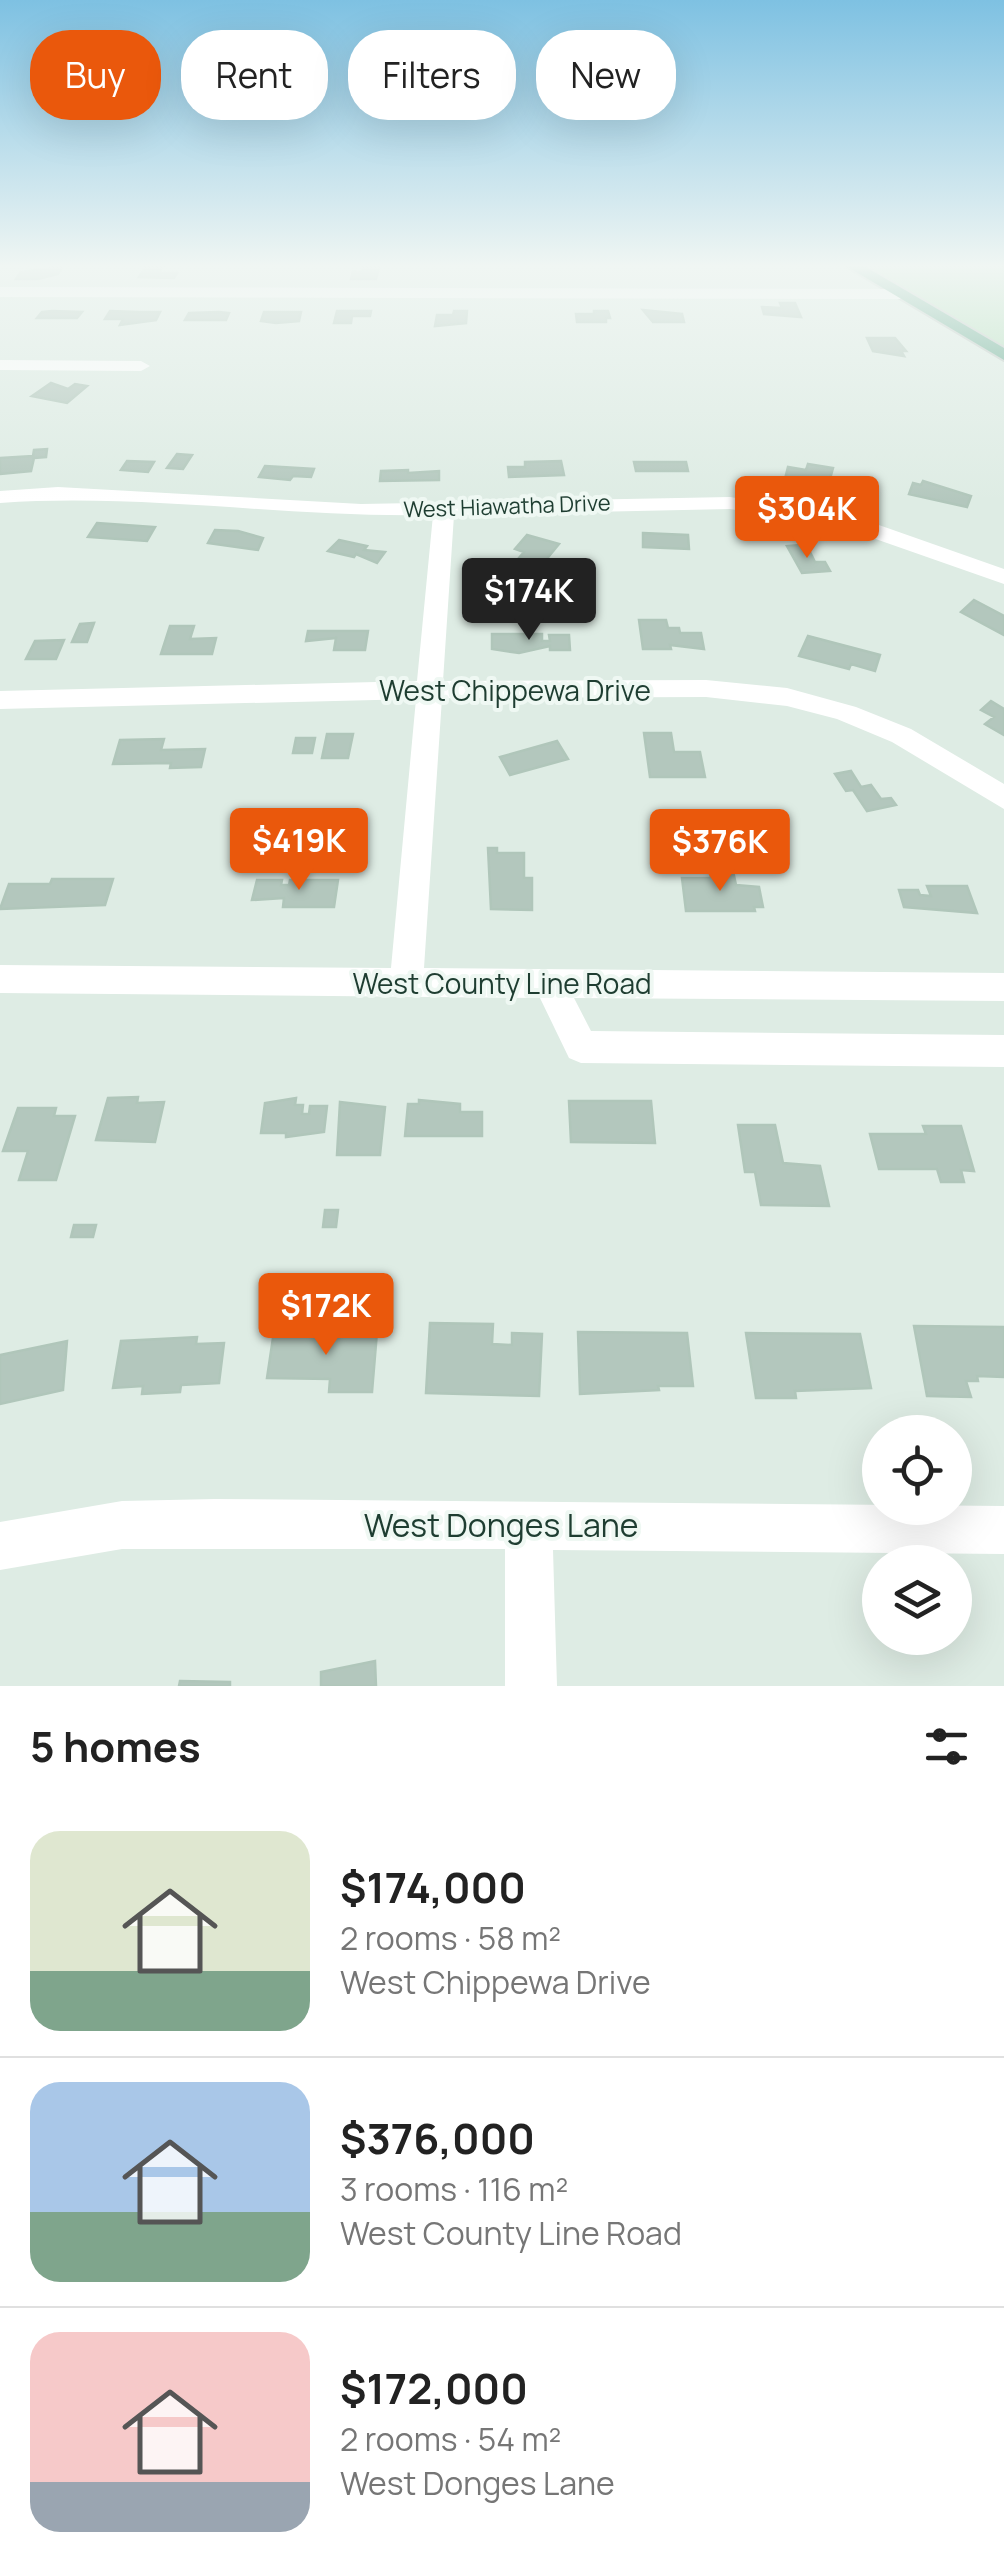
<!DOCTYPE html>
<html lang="en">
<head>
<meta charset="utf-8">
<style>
  :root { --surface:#fff; --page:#f2f2f2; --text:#222; --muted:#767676; --line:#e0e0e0; --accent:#ea580c }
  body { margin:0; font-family:Manrope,sans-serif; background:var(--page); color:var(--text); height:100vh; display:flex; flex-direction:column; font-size:38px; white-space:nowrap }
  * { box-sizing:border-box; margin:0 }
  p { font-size:32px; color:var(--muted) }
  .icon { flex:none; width:55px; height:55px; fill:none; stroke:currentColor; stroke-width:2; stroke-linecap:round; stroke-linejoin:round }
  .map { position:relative; height:1686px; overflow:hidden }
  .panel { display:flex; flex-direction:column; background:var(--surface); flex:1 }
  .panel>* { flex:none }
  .banner { position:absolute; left:30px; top:30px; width:945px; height:90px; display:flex; gap:20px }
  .fabs { position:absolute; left:862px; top:1415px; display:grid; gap:20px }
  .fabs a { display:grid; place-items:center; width:110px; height:110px; border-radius:50%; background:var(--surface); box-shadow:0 10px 40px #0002; font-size:50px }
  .price { position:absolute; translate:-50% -85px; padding:0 22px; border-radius:10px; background:var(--accent); color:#fff; font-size:32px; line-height:65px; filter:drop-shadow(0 2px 5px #0008) }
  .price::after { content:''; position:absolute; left:50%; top:60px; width:30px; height:22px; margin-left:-15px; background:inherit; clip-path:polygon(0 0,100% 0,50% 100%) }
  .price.on { background:#222; color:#fff }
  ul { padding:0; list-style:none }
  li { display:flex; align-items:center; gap:30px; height:250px; padding:0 30px }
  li+li { border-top:2px solid var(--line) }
  li span { display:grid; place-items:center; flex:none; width:280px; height:200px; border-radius:30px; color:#555 }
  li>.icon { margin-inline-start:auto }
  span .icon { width:120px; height:120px; fill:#fffc; stroke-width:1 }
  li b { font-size:42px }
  h2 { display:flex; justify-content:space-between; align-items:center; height:120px; padding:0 30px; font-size:42px }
  .pill { padding:0 35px; border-radius:40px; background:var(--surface); box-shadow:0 10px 40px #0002; font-size:35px; line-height:90px }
  .pill.on { background:var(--accent); color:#fff }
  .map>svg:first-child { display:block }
  .green { fill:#b4e0bb }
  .building { fill:#b3c7bd; stroke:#b0c6ba; stroke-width:2.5 }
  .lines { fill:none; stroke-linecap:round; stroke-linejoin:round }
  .major-casing { stroke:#c0c9c5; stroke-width:4 }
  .minor { fill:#fff; fill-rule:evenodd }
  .major { fill:#5ea78b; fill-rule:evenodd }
  .labels { text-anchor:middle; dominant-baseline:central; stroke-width:8; stroke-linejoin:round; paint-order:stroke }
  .far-street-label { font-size:22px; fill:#1e3d31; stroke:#eff8f3 }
  .street-label { font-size:28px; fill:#1e3d31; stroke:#eff8f3 }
  .near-street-label { font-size:32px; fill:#1e3d31; stroke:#eff8f3 }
</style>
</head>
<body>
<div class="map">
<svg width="1004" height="1686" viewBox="0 0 1004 1686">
  <rect width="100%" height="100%" fill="#deece4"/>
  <path class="green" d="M 853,266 L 1004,266 L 1004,355 Z"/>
  <path class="building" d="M 146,266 L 163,266 L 159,273 L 177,273 L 174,278 L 139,277 Z
    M 364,267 L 379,267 L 376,279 L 351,279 L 353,271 L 362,272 Z
    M 51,268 L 62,268 L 58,274 L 38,279 L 16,279 L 21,272 Z
    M 780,303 L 795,303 L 801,317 L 764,314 L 762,307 L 782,308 Z
    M 643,310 L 682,314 L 684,322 L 653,322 Z
    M 110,311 L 139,312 L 160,312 L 156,320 L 120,325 L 123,319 L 105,319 Z
    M 337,311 L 371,311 L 370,316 L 352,316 L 351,323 L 334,323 Z
    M 454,311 L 467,311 L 466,323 L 435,326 L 437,315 L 453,315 Z
    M 594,311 L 608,311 L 610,318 L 606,318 L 606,322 L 577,322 L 576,314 L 594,314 Z
    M 42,312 L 52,311 L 82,312 L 77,318 L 37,318 Z
    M 219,312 L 229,313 L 226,320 L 185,320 L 189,313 Z
    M 264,312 L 301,312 L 299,321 L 276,323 L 261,321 Z
    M 867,338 L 895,338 L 906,351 L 901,351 L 904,356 L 873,351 Z
    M 51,383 L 68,389 L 75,384 L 87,386 L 67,403 L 32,396 Z
    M 47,449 L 46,457 L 34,458 L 31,471 L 0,474 L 0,458 L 33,456 L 34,450 Z
    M 177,454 L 192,455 L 183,469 L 167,468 Z
    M 127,461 L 154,462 L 148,472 L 121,470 Z
    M 561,461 L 564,475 L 509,477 L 508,467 L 525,467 L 525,462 Z
    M 634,462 L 686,462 L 688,471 L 636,471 Z
    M 808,464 L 833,468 L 828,486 L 785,479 L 788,467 L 806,470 Z
    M 265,466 L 314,469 L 311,477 L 293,476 L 290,480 L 259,477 Z
    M 408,470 L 408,473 L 439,471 L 439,480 L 380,481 L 381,471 Z
    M 923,481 L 971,496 L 967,507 L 909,494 L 913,483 L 921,485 Z
    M 97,523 L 155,527 L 147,541 L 88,537 Z
    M 215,530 L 238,531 L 263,538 L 258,550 L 208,543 Z
    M 643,533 L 688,535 L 689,549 L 643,547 Z
    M 527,535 L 559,544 L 540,567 L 531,565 L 517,573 L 498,568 L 518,559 L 524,552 L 515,549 Z
    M 339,540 L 367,546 L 364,550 L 385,552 L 377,563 L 356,554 L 354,557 L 328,551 Z
    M 800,545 L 803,550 L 809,550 L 815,562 L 825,562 L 830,571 L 802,573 L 787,546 Z
    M 974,600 L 1004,616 L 1004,635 L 961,612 Z
    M 639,620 L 666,620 L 668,628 L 679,628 L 680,633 L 701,633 L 704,649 L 670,645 L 671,649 L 643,649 Z
    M 94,623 L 87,642 L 72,642 L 80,624 Z
    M 170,626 L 194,626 L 190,639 L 216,638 L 212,654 L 161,654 Z
    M 308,631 L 368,631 L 365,650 L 334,650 L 336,638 L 306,641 Z
    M 492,634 L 542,634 L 542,641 L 550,641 L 549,635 L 569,635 L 570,650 L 550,650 L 550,646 L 519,653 L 492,649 Z
    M 808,636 L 880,655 L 875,671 L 851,664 L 849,669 L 799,656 Z
    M 64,640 L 56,659 L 26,659 L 35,641 Z
    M 991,701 L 1004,709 L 1004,735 L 985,724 L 994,717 L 981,710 Z
    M 644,733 L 671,733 L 674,752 L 700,752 L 705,777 L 650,777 Z
    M 327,734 L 353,734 L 348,758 L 322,758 Z
    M 296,738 L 315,738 L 312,753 L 293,753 Z
    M 164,739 L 161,750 L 205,749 L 201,767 L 170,768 L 171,763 L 113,764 L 120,740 Z
    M 557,741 L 568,759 L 510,775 L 500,757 Z
    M 851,771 L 861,787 L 871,785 L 881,799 L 891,798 L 896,805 L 867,811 L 853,790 L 846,791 L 835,774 Z
    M 488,848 L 497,848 L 497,853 L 524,853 L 524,878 L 532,878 L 532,910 L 491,909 Z
    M 710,871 L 733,871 L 736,885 L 759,887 L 763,907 L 754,907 L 755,911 L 686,911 L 682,878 L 711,878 Z
    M 52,879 L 113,879 L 105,905 L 0,909 L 9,884 L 50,884 Z
    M 257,880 L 282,880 L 281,885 L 289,885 L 290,880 L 338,880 L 334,907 L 283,907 L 284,898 L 252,900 Z
    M 927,886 L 967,886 L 977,913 L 904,907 L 899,890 L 918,890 L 920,895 L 931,896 Z
    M 138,1097 L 137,1103 L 164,1102 L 155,1142 L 96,1140 L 108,1098 Z
    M 296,1098 L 295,1105 L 303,1105 L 302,1114 L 309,1114 L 310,1106 L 327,1106 L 324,1132 L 286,1137 L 286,1133 L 261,1133 L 265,1103 Z
    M 419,1100 L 460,1104 L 460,1112 L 482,1112 L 482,1136 L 405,1136 L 408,1104 L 419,1104 Z
    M 569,1101 L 651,1101 L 655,1143 L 571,1142 Z
    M 340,1102 L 385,1107 L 380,1155 L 337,1155 Z
    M 18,1108 L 56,1108 L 54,1116 L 75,1116 L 56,1180 L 19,1180 L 28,1151 L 3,1151 Z
    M 738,1125 L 775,1125 L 783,1163 L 820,1166 L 829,1206 L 761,1205 L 755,1172 L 745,1172 Z
    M 923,1126 L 961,1126 L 974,1171 L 961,1170 L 964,1182 L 941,1182 L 937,1169 L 879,1169 L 870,1134 L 926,1134 Z
    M 325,1210 L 338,1210 L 336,1227 L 323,1227 Z
    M 74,1225 L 96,1225 L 93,1237 L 71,1237 Z
    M 430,1323 L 493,1324 L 492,1344 L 512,1345 L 512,1333 L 542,1334 L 539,1396 L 426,1393 Z
    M 914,1326 L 1004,1327 L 1004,1377 L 977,1376 L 978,1381 L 966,1381 L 971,1397 L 927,1396 Z
    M 274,1331 L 377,1332 L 372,1392 L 329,1392 L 330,1379 L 267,1378 Z
    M 578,1332 L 687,1333 L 693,1386 L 658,1386 L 659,1390 L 580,1394 Z
    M 746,1333 L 860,1334 L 871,1388 L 795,1391 L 796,1398 L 756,1398 Z
    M 197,1337 L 196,1344 L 224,1343 L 219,1383 L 181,1385 L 180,1392 L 142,1394 L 143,1386 L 113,1388 L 121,1341 Z
    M 67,1341 L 63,1390 L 0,1404 L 0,1355 Z
    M 375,1661 L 376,1686 L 321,1686 L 321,1672 Z
    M 180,1681 L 230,1682 L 230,1686 L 179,1686 Z"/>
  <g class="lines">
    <defs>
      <path id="major" d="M 846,266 L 864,266 L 1004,348 L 1004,360 Z"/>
    </defs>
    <use href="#major" class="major-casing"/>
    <path class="minor" d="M 0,287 L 900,289 L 908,294 L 900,299 L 0,297 Z
      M 0,360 L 141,361 L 150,366 L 141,371 L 0,370 Z
      M 58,487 L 361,504 L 730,497 L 859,518 L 1004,569 L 1004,584 L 847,529 L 730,509 L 454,515 L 443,681 L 706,680 L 787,688 L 856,707 L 911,729 L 1004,784 L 1004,809 L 892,742 L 837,719 L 787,706 L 706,697 L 442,698 L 424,968 L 1004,973 L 1004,1001 L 574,998 L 591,1031 L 1004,1035 L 1004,1067 L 581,1063 L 569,1058 L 540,998 L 0,993 L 0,965 L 391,968 L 416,699 L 0,709 L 0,691 L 417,681 L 433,515 C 289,518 144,493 0,503 L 0,491 Z
      M 215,1499 L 1004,1506 L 1004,1554 L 553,1550 L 557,1686 L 505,1686 L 505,1549 L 122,1549 L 0,1570 L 0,1522 L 122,1501 Z"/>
    <use href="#major" class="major"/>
  </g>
  <linearGradient id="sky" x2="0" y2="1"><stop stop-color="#7ec1e2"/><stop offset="0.53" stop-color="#f0f6f3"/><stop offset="1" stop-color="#f0f6f3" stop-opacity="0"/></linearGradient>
  <rect width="1004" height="502" fill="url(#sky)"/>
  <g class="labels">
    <g class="far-street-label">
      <text transform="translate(507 506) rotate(-2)">West Hiawatha Drive</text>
    </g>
    <g class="street-label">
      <text x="515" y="690">West Chippewa Drive</text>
      <text x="502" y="983">West County Line Road</text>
    </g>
    <g class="near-street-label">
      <text x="501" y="1525">West Donges Lane</text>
    </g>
  </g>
</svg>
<div class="fabs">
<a><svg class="icon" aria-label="locate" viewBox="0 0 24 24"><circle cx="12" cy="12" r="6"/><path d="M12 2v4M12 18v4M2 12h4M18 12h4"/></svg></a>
<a><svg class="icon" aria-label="layers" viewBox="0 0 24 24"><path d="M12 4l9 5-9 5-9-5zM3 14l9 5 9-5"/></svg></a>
</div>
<b class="price" style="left:807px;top:561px">$304K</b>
<b class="price on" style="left:529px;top:643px">$174K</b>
<b class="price" style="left:299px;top:893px">$419K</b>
<b class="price" style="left:720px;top:894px">$376K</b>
<b class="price" style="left:326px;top:1358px">$172K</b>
<div class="banner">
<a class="pill on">Buy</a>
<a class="pill">Rent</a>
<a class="pill">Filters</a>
<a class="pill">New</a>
</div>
</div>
<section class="panel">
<h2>5 homes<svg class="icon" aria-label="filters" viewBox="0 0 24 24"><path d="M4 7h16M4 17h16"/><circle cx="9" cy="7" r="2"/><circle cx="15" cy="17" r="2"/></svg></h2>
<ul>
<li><span style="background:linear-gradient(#dfe7d0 70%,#7fa58c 0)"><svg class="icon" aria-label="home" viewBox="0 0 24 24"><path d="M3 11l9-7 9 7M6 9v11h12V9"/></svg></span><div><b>$174,000</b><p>2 rooms · 58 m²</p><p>West Chippewa Drive</p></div></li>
<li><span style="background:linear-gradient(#a9c7e8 65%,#7fa58c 0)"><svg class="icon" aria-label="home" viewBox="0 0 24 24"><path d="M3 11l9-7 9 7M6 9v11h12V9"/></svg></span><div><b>$376,000</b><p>3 rooms · 116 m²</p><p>West County Line Road</p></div></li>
<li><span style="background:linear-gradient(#f6c9c9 75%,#9aa5b1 0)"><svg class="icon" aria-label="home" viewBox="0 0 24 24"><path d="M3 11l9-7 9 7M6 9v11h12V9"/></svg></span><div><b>$172,000</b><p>2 rooms · 54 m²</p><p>West Donges Lane</p></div></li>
</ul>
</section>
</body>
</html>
